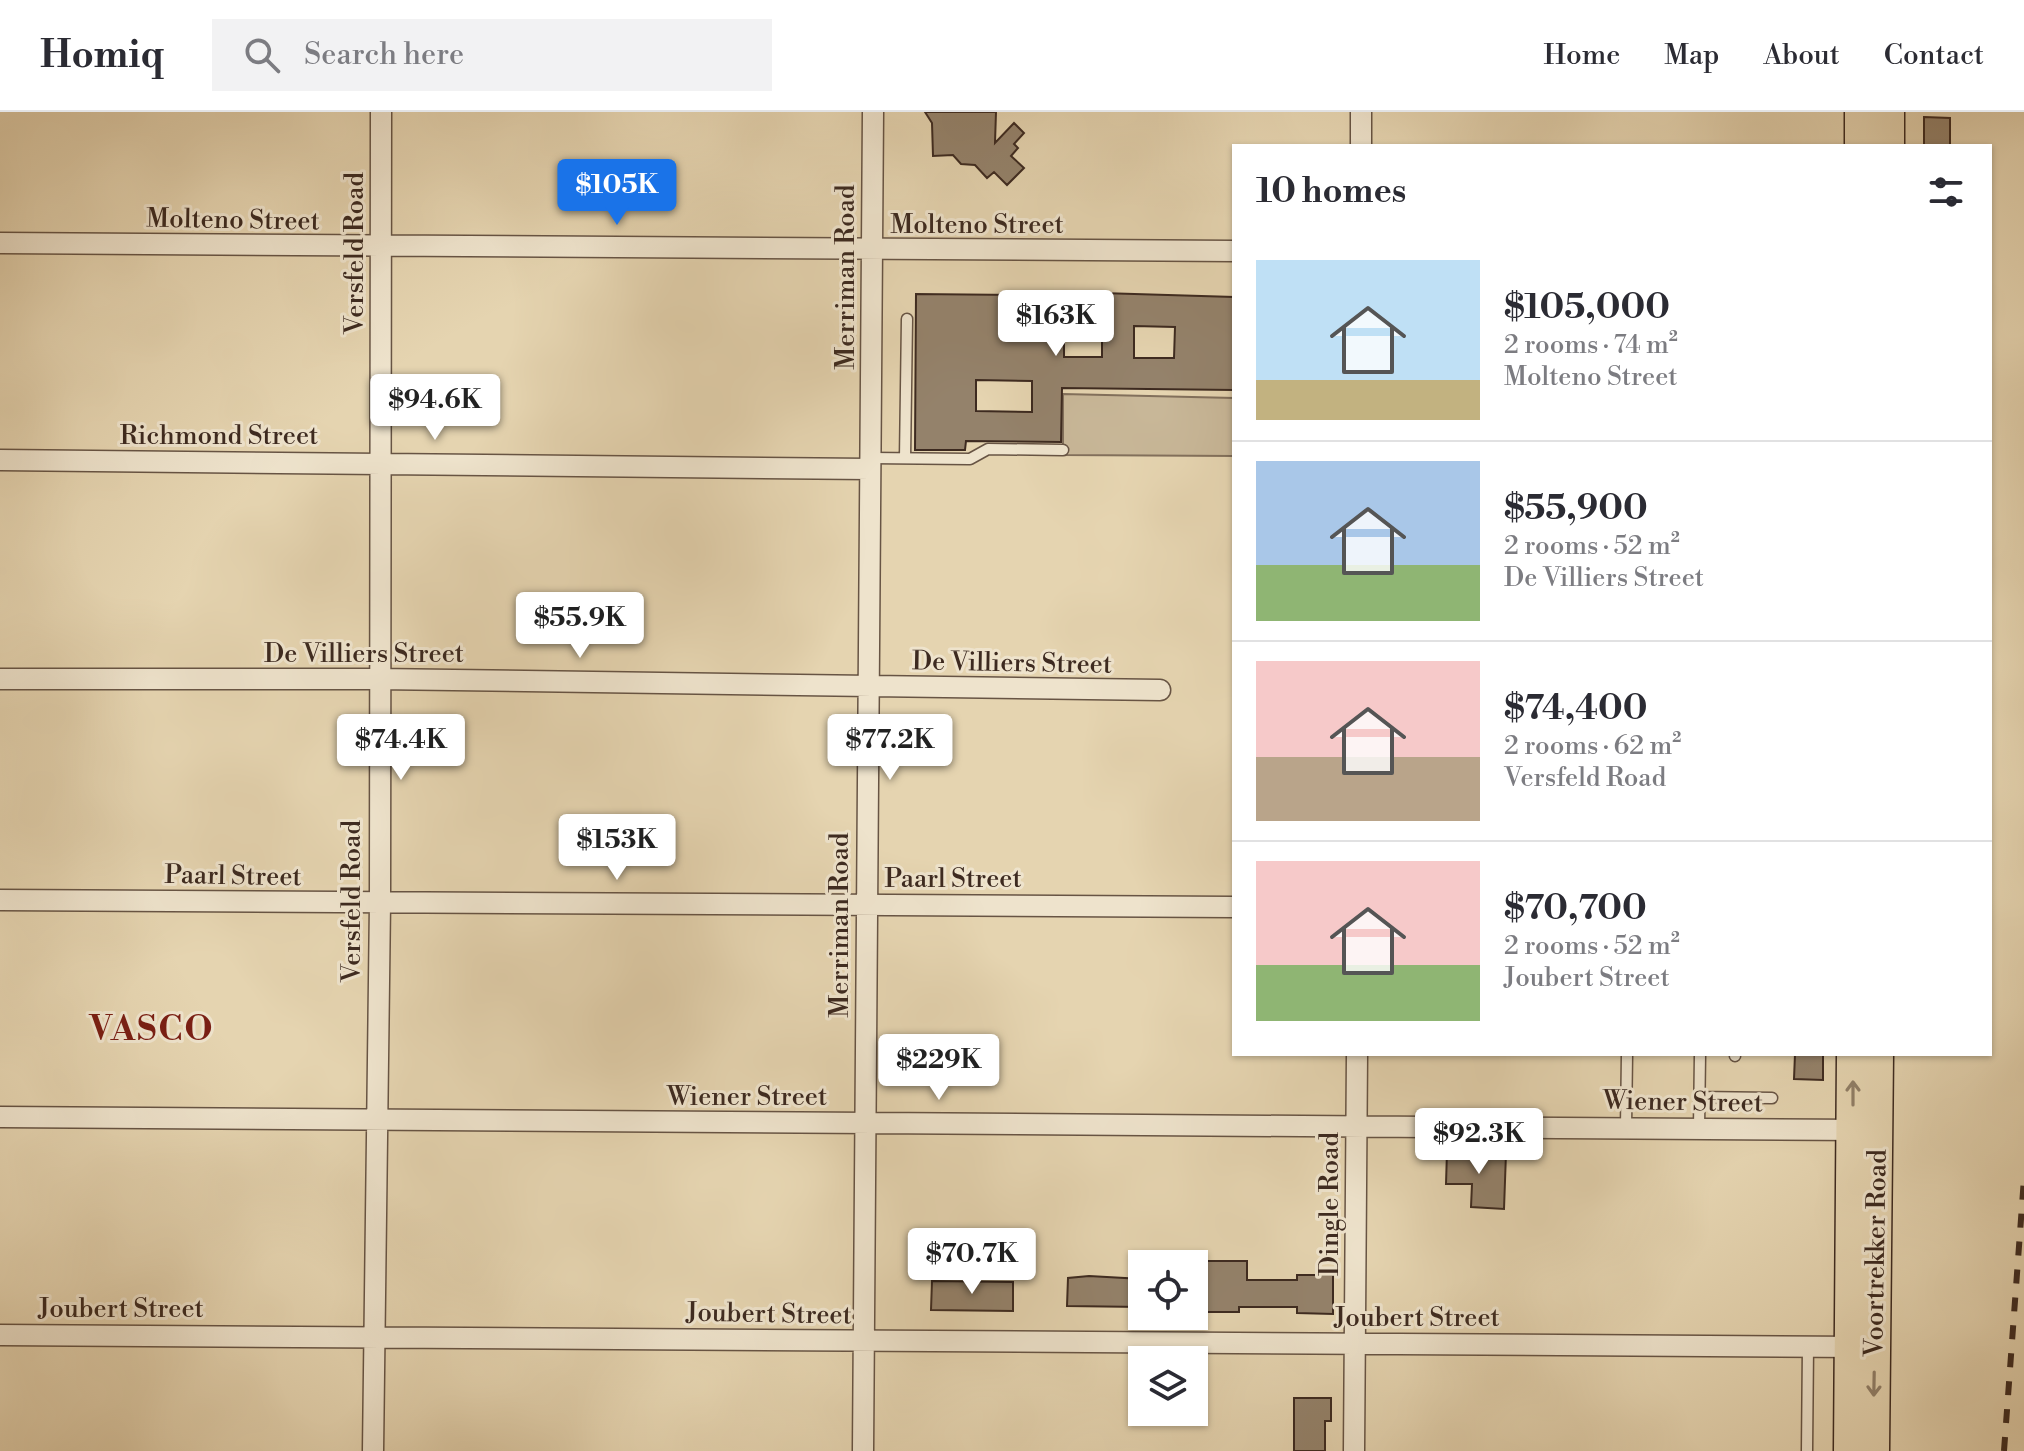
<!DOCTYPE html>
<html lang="en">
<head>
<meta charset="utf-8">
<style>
  :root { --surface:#fff; --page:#f2f2f3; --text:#2b2b33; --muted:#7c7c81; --line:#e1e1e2; --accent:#1a73e8 }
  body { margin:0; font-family:"Libre Bodoni",serif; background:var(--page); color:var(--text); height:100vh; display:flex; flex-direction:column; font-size:30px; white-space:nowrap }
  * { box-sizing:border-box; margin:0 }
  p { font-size:26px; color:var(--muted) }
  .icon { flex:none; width:44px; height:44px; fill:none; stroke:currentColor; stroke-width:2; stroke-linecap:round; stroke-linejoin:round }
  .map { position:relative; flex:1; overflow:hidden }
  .details { position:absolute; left:1232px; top:32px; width:760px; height:912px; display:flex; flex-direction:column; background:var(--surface); border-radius:0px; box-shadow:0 2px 6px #0004 }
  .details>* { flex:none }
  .buttons { position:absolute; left:1128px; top:1138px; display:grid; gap:16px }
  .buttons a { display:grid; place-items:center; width:80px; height:80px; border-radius:0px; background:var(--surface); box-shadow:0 2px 6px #0004; font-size:40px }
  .price { position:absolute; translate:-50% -68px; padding:0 18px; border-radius:8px; background:#fff; color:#222; font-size:26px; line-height:52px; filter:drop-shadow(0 2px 4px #0008) }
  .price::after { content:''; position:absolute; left:50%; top:48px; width:24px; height:18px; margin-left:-12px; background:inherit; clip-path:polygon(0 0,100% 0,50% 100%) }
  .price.current { background:var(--accent); color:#fff }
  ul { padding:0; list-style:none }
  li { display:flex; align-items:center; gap:24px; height:200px; padding:0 24px }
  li+li { border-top:2px solid var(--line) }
  li span { display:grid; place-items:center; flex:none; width:224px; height:160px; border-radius:0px; color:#555 }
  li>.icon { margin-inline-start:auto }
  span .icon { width:96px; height:96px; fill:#fffc; stroke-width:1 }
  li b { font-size:34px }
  h2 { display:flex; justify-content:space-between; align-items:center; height:96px; padding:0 24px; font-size:34px }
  header { display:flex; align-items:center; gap:48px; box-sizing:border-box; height:112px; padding:0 40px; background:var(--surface); border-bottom:2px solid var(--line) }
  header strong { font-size:38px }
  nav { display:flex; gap:44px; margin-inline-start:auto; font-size:28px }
  .search { width:560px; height:72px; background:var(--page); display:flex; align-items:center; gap:20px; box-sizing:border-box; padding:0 28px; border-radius:0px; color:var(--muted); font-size:30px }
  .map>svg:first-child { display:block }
  .pitch { fill:#c8b798; stroke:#82705c; stroke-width:2 }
  .building { fill:#94826b; stroke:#3d2a20; stroke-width:2; fill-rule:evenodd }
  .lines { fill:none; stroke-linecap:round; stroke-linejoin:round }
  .service-casing { stroke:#675444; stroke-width:13 }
  .minor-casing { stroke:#675444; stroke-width:23 }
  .primary-casing { stroke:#3d2a20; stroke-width:35 }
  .service { stroke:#eee3cc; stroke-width:10 }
  .minor { stroke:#eee3cc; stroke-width:20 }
  .primary { stroke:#e5d4b0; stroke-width:32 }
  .rail { stroke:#3d2a20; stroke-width:6; stroke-dasharray:14 14; stroke-linecap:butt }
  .oneway { stroke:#917f68 }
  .labels { text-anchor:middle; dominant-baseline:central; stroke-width:6; stroke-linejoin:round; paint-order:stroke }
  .street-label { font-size:26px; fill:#3d2a20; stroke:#eee3cc }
  .district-label { font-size:34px; font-weight:bold; letter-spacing:2px; fill:#7a1f14; stroke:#eee3cc }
</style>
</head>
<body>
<header>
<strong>Homiq</strong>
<div class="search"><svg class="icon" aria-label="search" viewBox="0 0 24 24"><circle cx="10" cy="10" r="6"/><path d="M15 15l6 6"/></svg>Search here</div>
<nav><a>Home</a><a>Map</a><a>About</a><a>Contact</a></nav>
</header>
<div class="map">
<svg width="2024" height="1339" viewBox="0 0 2024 1339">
  <rect width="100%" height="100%" fill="#e5d4b0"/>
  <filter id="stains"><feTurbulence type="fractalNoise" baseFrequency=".0025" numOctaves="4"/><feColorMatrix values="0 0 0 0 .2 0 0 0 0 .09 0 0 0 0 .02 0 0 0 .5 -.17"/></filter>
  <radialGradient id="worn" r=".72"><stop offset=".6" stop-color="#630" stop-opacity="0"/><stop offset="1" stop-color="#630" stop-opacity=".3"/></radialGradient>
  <path class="pitch" d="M 1063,282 L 1234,286 L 1234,344 L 1063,343 Z"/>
  <path class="building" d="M 925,0 L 996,0 L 995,31 L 1014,11 L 1024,21 L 1014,32 L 1018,36 L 1011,44 L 1024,56 L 1007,73 L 994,60 L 987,66 L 975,53 L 961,52 L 953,43 L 933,44 L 932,11 Z
    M 1924,5 L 1950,6 L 1950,34 L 1924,34 Z
    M 1101,181 L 1234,185 L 1234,278 L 1062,276 L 1061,330 L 966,329 L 965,338 L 915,338 L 916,182 L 1101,184 ZM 1064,214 L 1102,214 L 1102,245 L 1064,245 ZM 1134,214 L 1175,215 L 1174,246 L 1134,246 ZM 976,268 L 1032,269 L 1032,300 L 976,299 Z
    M 1795,942 L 1823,942 L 1823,968 L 1794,967 Z
    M 1447,1039 L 1506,1041 L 1504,1097 L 1471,1095 L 1472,1072 L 1446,1072 Z
    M 1206,1149 L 1247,1149 L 1247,1168 L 1297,1168 L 1297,1163 L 1333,1163 L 1333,1202 L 1297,1201 L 1297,1195 L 1239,1195 L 1239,1200 L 1204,1200 L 1204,1195 L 1194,1195 L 1194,1167 L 1206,1166 Z
    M 1089,1164 L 1142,1167 L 1142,1195 L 1067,1194 L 1068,1166 Z
    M 932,1169 L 1013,1170 L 1013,1199 L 931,1198 Z
    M 1294,1286 L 1331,1286 L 1331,1309 L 1325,1309 L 1325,1339 L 1294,1339 Z"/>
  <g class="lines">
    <defs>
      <path id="service" d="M 870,346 L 970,347 L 988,337 L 1063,338
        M 905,346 L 907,207
        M 1735,944 L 1735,942
        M 1699,985 L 1772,986
        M 1626,1015 L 1627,942
        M 1699,1016 L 1700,942
        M 1807,1339 L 1808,1234"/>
      <path id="minor" d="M 1361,34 L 1361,0
        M 0,131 L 1234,139
        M 0,348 L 870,357
        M 0,567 L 378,567 L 1160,578
        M 0,788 L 1234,795
        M 0,1005 L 1861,1018
        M 0,1223 L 1862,1235
        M 373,1339 L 380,791 L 381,0
        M 863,1339 L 873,0
        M 1354,1339 L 1357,942"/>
      <path id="primary" d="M 1861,34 L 1861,0
        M 1888,34 L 1888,0
        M 1850,1339 L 1853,942
        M 1873,1339 L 1877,942"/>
    </defs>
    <use href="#service" class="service-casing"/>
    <use href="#minor" class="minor-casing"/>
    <use href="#primary" class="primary-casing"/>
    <use href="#service" class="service"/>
    <use href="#minor" class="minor"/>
    <use href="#primary" class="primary"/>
    <path class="rail" d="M 2004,1339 L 2024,1066"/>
  </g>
  <defs><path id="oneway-shaft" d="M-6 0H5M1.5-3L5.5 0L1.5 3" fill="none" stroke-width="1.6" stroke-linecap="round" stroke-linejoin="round" transform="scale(2)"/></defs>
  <g class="oneway">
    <use href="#oneway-shaft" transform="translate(1853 981) rotate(-90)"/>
    <use href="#oneway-shaft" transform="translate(1874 1272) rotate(91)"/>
  </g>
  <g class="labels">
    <g class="street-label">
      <text transform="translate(233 108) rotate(1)">Molteno Street</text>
      <text x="977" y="113">Molteno Street</text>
      <text transform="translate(355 141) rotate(-90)">Versfeld Road</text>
      <text transform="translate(846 165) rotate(-90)">Merriman Road</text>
      <text x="219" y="324">Richmond Street</text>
      <text x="364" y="542">De Villiers Street</text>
      <text transform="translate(1012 551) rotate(1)">De Villiers Street</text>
      <text transform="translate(233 764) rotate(1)">Paarl Street</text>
      <text x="953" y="767">Paarl Street</text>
      <text transform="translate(352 789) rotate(-90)">Versfeld Road</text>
      <text transform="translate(840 813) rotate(-90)">Merriman Road</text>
      <text x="747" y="985">Wiener Street</text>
      <text transform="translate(1683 990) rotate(1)">Wiener Street</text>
      <text transform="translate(1330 1092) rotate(-90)">Dingle Road</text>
      <text transform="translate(1876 1141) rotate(-89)">Voortrekker Road</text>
      <text x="121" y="1197">Joubert Street</text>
      <text transform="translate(769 1202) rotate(1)">Joubert Street</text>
      <text x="1417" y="1206">Joubert Street</text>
    </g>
    <g class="district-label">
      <text x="152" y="918">VASCO</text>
    </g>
  </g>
  <rect width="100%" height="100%" filter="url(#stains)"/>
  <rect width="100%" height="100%" fill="url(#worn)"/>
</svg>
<div class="buttons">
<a><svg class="icon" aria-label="locate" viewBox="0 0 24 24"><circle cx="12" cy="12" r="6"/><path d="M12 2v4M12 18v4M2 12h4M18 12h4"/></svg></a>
<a><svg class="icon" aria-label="layers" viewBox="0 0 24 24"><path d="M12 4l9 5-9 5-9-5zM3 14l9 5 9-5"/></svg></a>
</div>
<b class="price current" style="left:617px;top:115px">$105K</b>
<b class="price" style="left:1056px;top:246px">$163K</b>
<b class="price" style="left:435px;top:330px">$94.6K</b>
<b class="price" style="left:580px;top:548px">$55.9K</b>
<b class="price" style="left:401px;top:670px">$74.4K</b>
<b class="price" style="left:890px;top:670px">$77.2K</b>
<b class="price" style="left:617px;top:770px">$153K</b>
<b class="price" style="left:939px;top:990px">$229K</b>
<b class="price" style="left:1479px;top:1064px">$92.3K</b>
<b class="price" style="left:972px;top:1184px">$70.7K</b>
<section class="details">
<h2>10 homes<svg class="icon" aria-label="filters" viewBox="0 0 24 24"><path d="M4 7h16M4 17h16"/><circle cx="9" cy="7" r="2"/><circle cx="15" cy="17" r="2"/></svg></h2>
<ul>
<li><span style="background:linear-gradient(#bfe0f5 75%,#c2b280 0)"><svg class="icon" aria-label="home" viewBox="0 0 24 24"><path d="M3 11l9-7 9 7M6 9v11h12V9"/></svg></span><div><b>$105,000</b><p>2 rooms · 74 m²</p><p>Molteno Street</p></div></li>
<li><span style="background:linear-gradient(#a9c7e8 65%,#8fb573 0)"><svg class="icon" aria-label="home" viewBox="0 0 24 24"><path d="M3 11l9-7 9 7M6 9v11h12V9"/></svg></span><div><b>$55,900</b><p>2 rooms · 52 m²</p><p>De Villiers Street</p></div></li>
<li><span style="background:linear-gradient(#f6c9c9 60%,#b9a48a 0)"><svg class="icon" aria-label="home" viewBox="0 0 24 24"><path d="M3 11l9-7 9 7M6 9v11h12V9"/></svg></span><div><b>$74,400</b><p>2 rooms · 62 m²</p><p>Versfeld Road</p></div></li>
<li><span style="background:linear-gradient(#f6c9c9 65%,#8fb573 0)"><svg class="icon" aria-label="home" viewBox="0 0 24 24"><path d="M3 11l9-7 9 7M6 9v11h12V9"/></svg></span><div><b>$70,700</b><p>2 rooms · 52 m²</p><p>Joubert Street</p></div></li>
</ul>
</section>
</div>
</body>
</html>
